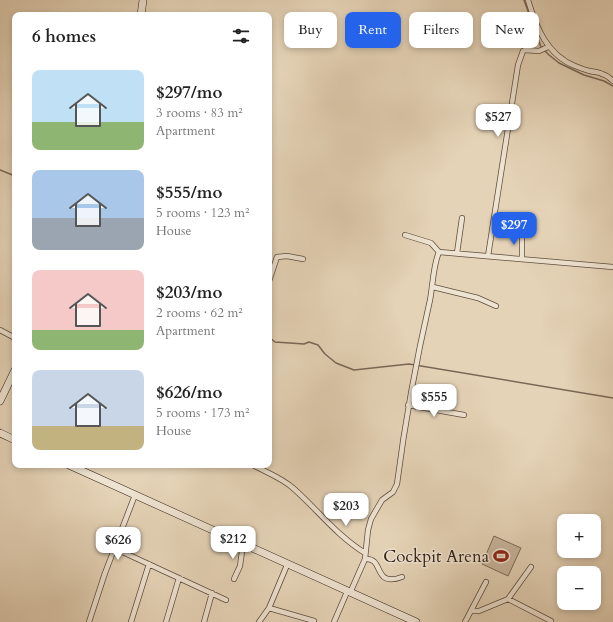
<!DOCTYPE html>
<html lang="en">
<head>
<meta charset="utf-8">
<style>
  :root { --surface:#fff; --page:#f6f6f6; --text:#222; --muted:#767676; --accent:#2563eb }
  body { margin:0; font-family:Cardo,serif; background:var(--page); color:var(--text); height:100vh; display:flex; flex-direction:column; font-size:15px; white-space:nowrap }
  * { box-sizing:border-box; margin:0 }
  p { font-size:13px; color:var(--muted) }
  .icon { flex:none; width:22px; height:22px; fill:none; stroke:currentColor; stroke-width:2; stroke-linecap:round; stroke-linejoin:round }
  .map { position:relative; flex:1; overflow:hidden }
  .side { position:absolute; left:12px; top:12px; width:260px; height:456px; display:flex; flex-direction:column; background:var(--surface); border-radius:8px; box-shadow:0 2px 6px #0003 }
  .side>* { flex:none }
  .hud { position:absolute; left:284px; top:12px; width:269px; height:36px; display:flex; gap:8px }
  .controls { position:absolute; left:557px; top:514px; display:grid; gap:8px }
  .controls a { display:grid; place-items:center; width:44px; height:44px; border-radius:8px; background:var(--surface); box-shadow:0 2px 6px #0003; font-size:20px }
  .price { position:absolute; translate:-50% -34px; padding:0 9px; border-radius:8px; background:#fff; color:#222; font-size:13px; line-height:26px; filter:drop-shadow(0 1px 2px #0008) }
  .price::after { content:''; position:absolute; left:50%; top:24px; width:12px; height:9px; margin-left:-6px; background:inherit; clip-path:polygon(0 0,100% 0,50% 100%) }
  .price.on { background:var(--accent); color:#fff }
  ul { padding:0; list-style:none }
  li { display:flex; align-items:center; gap:12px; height:100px; padding:0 20px }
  li span { display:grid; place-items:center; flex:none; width:112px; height:80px; border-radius:8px; color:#555 }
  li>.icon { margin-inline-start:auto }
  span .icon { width:48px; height:48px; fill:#fffc; stroke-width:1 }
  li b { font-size:17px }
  h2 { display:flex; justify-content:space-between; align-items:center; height:48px; padding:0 20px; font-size:17px }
  .tag { padding:0 14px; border-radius:8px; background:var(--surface); box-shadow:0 2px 6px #0003; font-size:14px; line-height:36px }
  .tag.on { background:var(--accent); color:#fff }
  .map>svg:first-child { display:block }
  .green { fill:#c7b59c; stroke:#7c6b5a }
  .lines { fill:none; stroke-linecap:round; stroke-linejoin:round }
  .stream { stroke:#796757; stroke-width:1.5 }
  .street-casing { stroke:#5f4e3f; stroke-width:6 }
  .secondary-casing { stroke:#322117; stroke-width:8 }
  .street { stroke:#eee2d0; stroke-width:4.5 }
  .secondary { stroke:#eee2d0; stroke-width:7 }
  .labels { text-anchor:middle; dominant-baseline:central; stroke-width:3; stroke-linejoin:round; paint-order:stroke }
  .poi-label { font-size:17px; fill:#322117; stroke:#eee2d0; text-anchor:end }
</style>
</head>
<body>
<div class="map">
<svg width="613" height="622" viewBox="0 0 613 622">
  <rect width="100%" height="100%" fill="#e5d3b7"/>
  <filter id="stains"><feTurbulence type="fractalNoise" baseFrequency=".005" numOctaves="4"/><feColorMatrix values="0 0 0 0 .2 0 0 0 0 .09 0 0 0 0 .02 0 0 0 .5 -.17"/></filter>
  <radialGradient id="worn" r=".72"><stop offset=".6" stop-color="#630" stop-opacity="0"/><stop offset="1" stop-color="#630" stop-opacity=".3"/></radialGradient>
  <path class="green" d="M 494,536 L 521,548 L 508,576 L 482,564 Z"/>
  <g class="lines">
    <path class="stream" d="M 524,0 L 541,47 L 549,55 L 559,63 L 584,75 L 604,81 L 613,86
      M 0,170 L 15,176
      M 269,337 L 275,342 L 304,344 L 309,342 L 318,345 L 325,354 L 336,363 L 354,370 L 409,364 L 613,398"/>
    <defs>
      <path id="street" d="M 528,0 C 536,27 547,55 575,66 C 580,68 585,70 590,71 C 594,72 599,72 602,74 C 606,75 610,78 613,81
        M 405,235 L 431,243 L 439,252
        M 522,236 L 522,259
        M 457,253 L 462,218
        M 488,256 L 518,65 L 523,51 L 525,50 L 539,51 L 548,47
        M 269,281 L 277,257 L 287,256 L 303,259
        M 433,287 L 478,298 L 496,306
        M 0,330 L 15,338
        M 408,405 L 464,415
        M 253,465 C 266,472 282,478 293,488 C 317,509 337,536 365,553
        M 114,548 L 226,600
        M 365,559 C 385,557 372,588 402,577
        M 234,579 L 240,566 L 243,544
        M 350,593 L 365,559 L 368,530 L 371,519 L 382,500 L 393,492 L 397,484 C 405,422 416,361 430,300 C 433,284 433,266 439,252 L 613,267
        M 508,599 L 551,621
        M 269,608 L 314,621
        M 471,611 L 479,611 L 508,599 L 531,567
        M 89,622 L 105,573 L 135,495
        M 131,622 L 149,564
        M 166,622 L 179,578
        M 204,622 L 212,593
        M 259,622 L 269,608 L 287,565
        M 334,622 L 347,592
        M 465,622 L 486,582"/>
      <path id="secondary" d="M 141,15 L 143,0
        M 0,401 L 15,370
        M 0,433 L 15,440
        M 69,465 L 416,622"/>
    </defs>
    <use href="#street" class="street-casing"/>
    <use href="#secondary" class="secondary-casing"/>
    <use href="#street" class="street"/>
    <use href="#secondary" class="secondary"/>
  </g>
  <defs>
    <symbol id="stadium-bare" viewBox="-9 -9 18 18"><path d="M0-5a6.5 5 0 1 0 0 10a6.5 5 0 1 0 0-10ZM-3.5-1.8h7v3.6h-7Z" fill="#8f2418" stroke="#eee2d0" stroke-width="2.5" paint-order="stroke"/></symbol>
  </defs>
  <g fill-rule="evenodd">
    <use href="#stadium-bare" x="490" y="545" width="22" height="22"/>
  </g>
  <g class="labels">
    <g class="poi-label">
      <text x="489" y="556">Cockpit Arena</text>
    </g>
  </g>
  <rect width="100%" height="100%" filter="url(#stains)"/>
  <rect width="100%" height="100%" fill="url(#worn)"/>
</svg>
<div class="controls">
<a>+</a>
<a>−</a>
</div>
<b class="price" style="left:498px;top:138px">$527</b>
<b class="price on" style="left:514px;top:246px">$297</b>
<b class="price" style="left:434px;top:418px">$555</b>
<b class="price" style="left:346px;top:527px">$203</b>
<b class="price" style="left:233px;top:560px">$212</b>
<b class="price" style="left:118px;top:561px">$626</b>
<div class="hud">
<a class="tag">Buy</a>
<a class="tag on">Rent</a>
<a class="tag">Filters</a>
<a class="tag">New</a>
</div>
<section class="side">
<h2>6 homes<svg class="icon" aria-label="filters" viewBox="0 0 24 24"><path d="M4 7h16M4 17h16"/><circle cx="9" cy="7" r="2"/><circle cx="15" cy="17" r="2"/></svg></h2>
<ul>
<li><span style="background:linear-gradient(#bfe0f5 65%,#8fb573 0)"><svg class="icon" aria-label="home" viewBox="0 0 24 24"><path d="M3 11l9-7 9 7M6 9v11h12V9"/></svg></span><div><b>$297/mo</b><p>3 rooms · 83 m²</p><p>Apartment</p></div></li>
<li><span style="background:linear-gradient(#a9c7e8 60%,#9aa5b1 0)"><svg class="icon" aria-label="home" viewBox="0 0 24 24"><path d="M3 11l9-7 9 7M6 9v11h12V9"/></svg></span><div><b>$555/mo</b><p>5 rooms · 123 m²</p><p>House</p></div></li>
<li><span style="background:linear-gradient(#f6c9c9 75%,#8fb573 0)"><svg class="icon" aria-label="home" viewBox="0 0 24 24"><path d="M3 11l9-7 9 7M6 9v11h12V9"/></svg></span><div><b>$203/mo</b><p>2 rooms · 62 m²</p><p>Apartment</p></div></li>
<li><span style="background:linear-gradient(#c9d6e8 70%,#c2b280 0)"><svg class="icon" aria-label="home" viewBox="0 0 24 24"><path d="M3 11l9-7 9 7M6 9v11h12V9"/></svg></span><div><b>$626/mo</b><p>5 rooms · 173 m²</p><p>House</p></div></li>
</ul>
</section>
</div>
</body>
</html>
